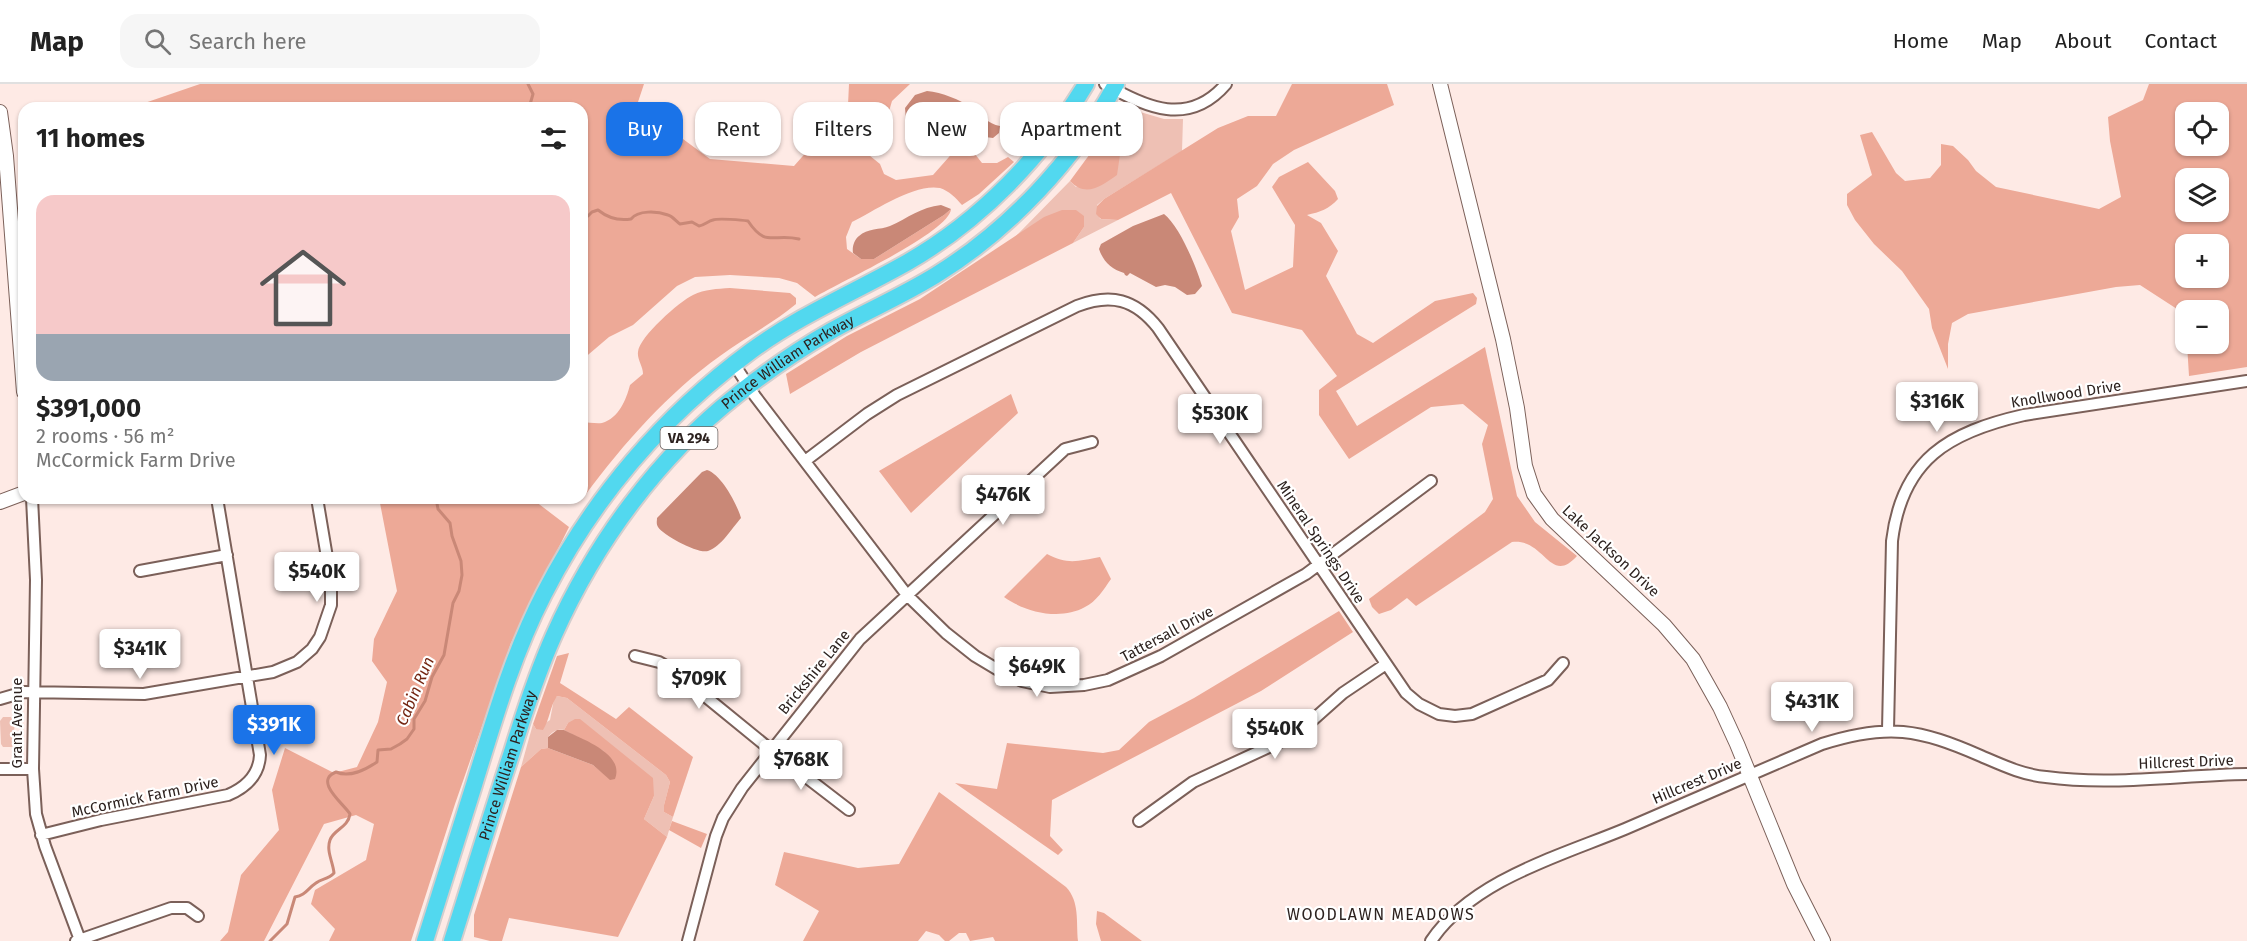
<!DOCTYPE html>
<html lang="en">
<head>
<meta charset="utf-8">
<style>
  :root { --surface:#fff; --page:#f6f6f6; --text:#222; --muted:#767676; --line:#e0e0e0; --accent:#1a73e8 }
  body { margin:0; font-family:"Fira Sans",sans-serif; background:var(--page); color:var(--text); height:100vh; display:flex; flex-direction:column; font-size:22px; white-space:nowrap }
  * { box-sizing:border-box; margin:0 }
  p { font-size:20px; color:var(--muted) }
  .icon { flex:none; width:33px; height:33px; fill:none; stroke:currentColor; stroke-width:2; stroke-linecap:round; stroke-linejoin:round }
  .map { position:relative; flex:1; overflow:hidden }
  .drawer { position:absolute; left:18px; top:18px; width:570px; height:402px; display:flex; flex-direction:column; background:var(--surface); border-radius:18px; box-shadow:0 2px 4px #0004 }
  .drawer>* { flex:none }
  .hud { position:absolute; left:606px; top:18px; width:570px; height:54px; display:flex; gap:12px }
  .controls { position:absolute; left:2175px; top:18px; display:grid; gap:12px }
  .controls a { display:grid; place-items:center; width:54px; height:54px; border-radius:12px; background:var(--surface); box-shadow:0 2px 4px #0004; font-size:30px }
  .price { position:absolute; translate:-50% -51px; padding:0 14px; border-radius:6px; background:#fff; color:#222; font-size:20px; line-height:39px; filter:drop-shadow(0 2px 3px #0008) }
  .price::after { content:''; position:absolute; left:50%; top:36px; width:18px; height:14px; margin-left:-9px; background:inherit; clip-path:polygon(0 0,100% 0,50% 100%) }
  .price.on { background:var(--accent); color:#fff }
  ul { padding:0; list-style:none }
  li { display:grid; align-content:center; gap:12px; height:318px; padding:0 18px }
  li span { display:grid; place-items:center; height:186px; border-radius:18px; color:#555 }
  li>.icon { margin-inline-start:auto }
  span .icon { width:108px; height:108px; fill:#fffc; stroke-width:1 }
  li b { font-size:26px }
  h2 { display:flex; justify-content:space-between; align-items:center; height:72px; padding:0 18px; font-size:26px }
  .pill { padding:0 21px; border-radius:18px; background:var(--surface); box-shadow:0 2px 4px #0004; font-size:21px; line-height:54px }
  .pill.on { background:var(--accent); color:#fff }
  header { display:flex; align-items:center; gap:36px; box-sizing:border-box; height:84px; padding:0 30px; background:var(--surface); border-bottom:2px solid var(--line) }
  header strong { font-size:28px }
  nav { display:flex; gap:33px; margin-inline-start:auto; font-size:21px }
  .search { width:420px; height:54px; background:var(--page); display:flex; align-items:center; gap:15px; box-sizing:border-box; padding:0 21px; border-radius:18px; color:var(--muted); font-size:22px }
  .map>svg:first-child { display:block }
  .green { fill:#eec0b4 }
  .forest { fill:#eda997; fill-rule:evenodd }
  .water { fill:#c98877 }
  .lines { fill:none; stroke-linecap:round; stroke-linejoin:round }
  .stream { stroke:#c98877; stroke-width:3 }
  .minor-casing { stroke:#7b6059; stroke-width:14 }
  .tertiary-casing { stroke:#7b6059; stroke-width:16 }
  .trunk-casing { stroke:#d1cece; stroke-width:20 }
  .minor { stroke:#fff; stroke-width:10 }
  .tertiary { stroke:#fff; stroke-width:14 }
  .trunk { stroke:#52d8ef; stroke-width:16 }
  .labels { text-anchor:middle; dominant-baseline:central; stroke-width:4.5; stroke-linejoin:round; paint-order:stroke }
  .shield { fill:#fff; stroke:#6c6462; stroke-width:1.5 }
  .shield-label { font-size:14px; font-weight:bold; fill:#2d221f }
  .street-label { font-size:15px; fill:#2d221f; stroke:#fff }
  .water-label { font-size:16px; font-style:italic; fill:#742612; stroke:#fff }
  .neighbourhood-label { font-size:16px; letter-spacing:1.5px; fill:#2d221f; stroke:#fff }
</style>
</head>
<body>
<header>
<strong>Map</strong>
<div class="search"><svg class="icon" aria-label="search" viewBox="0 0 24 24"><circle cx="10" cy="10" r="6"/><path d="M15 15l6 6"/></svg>Search here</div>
<nav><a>Home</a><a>Map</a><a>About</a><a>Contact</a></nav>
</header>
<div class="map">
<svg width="2247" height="857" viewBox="0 0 2247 857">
  <rect width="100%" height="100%" fill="#feeae5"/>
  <path class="green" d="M 1130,25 L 1164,35 L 1183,35 L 1182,67 L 1104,115 L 1097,121 L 1100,135 L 1118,136 L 1073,159 L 1084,143 L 1016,152 L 1070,97 L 1076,103 L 1122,58 L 1109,44 C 1114,35 1119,27 1130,25 Z
    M 557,612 L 567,614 L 666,691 L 670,698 L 664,721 L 664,728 L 673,733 L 667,753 L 644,735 L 654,712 L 568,639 L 564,646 C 557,645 553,647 548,653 L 548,664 L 541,665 L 521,683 L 533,640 L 536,645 L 550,636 L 554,615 Z
    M 3,633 L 11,633 L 14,637 L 15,659 L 12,663 L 3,663 L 1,660 L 0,637 Z"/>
  <path class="forest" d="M 200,0 L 644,0 L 637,21 L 710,75 L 794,82 L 848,21 L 849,0 L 910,0 L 892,17 L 885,41 L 871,46 L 861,46 L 856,54 L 864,67 L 880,80 L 884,90 L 896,96 L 933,91 L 964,56 L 982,79 L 997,79 L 1008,73 L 1014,78 L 979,110 L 962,121 C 956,114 949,107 940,104 C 915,99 874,127 852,138 L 846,153 L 847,165 L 861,175 L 874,175 L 944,131 L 951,125 C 950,148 838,199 815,213 L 797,199 L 779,194 L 730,191 L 695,193 L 677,202 L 633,241 L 609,253 L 582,276 L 582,24 L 130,24 Z
    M 1292,0 L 1387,0 L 1394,21 L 1294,66 L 1273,80 L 1257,102 L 1237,115 L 1239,133 L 1231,147 L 1245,206 L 1293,183 L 1295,141 L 1272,103 L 1279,93 L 1308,78 L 1335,107 L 1338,115 C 1329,125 1320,128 1307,131 L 1321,139 L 1338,167 L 1326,192 L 1357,250 L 1373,259 L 1435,217 L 1473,209 L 1477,214 L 1476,220 L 1336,307 L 1357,342 L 1485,263 L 1517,412 L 1535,438 L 1577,472 C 1550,502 1545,454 1512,458 L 1416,522 L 1407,514 L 1391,526 L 1379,530 L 1372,523 L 1369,515 L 1485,428 L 1493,415 L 1482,360 L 1488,341 L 1463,320 L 1431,323 L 1349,375 L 1319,331 L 1319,306 L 1337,292 L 1302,246 L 1232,229 L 1171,109 L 1118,136 L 1101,135 L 1096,130 L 1097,122 L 1104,115 L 1218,44 L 1248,32 L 1276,32 Z
    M 2149,0 L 2247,0 L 2247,283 L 2189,292 L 2187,260 L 2218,260 L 2218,226 L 2186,226 L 2185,239 L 2177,225 L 2140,201 L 2116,203 L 1968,230 L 1952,239 L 1948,260 L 1948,285 L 1932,244 L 1929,225 L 1902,187 L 1874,160 L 1855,136 L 1847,121 L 1847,110 L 1872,91 L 1860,51 L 1872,48 L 1896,89 L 1905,97 L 1930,94 L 1941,81 L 1941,60 L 1953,62 L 1968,76 L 1976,87 L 1996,103 L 2099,125 L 2121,113 L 2110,57 L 2108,33 L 2143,16 ZM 2186,28 L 2218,28 L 2218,62 L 2186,62 ZM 2186,94 L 2218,94 L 2218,128 L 2186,128 ZM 2186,160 L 2218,160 L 2218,194 L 2186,194 Z
    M 1109,44 L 1122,57 L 1117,91 C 1101,102 1086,114 1070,97 Z
    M 1062,126 L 1076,126 L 1084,132 L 1084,143 L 1073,159 L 861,268 L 790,310 L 786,290 L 847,252 L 920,215 L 1044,133 Z
    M 730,204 L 790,209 L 796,214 L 796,220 C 772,240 744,254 720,272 C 668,309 624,359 586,410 L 582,407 L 582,338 C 588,338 596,340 602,339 C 619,334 626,316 630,301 L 643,290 C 643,282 637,276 638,268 C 639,253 680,217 693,211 C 705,205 717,205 730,204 Z
    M 1011,310 L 1018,329 L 911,429 L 879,387 Z
    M 379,414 L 531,414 L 569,443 L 511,559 L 455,720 L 411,857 L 329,857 L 335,845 L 311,820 L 315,806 L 366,776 L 374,740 L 356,731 L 324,740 L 264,857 L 220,857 L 228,848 L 241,791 L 279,746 L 272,706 L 285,664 L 334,689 L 357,683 L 378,638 L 387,598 L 372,577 L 374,555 L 397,507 Z
    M 1047,470 C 1067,481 1079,477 1100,473 L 1111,495 C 1104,505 1096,518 1085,523 C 1060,537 1025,528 1004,513 Z
    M 1339,527 L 1353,548 L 1261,607 L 1052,716 L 1050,752 L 1063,766 L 1058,771 L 955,699 L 997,705 L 1007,659 L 1103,669 L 1119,666 L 1149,638 L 1194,614 Z
    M 569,569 L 560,599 L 616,635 L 629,623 L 693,673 L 673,733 L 664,728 L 664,721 L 670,698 L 666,691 L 567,614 L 557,612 C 550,622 550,635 543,646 L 536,645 L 533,640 L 557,572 Z
    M 575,635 L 580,635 L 653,694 L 654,712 L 644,735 L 667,753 L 618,853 L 509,834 L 502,857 L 490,857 L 474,853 L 474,831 L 521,683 L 541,665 L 548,664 L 593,681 L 610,695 L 604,667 L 564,646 L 568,639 Z
    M 939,708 L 1066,803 C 1080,818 1076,838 1078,857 L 995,857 L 993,853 L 970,857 L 966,849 L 959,849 L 949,857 L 945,857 L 939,851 L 926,847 L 918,857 L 803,857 L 819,827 L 775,801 L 784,768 L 858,784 L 899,780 Z
    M 672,737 L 707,750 L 701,764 L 669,746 Z
    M 1097,827 L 1104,829 L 1142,857 L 1101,857 L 1096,840 Z"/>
  <path class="water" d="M 927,7 C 942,8 960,16 972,24 C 981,31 988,40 1000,42 L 999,49 L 993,54 L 985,53 L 973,37 L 963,30 C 935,35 939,44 924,64 L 916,66 L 908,60 L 905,24 L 915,11 Z
    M 941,121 L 951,125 L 944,131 L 874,175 L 861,175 L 853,169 C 852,163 854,156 859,152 C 867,144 880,146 890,142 C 908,134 921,123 941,121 Z
    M 1164,130 C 1180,143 1196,182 1202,202 L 1195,210 L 1187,211 L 1175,203 L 1165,201 L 1156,203 L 1130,189 L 1127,192 L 1125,191 L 1124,189 C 1111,185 1103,177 1099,165 L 1101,160 L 1133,142 Z
    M 707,386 C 721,390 737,420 741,434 C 732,444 721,463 708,467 C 698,470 664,452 658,443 C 656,439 657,438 657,434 L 702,388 Z
    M 557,646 L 564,646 C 581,655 625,669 615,695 L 610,696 L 593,681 L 548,664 L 548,653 Z"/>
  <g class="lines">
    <path class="stream" d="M 528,0 L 533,10 L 529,24
      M 582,135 L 588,132 L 592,128 L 598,126 C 608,134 619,137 631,135 C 638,126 657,127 668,131 C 672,132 676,137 680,140 L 692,138 L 699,142 C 705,141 708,137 713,136 C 718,134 742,136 748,137 C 766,164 773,149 799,155
      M 270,857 L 287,840 L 295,813 C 306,811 307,805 316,799 C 322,794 328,796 334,789 C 333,778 326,767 330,756 C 334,745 348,744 350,730 C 344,720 313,697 336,688 C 350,694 365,686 377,678 L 378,666 L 391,665 L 400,660 L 407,655 L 414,645 L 414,635 L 425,617 L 432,593 L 444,571 L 453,519 L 459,507 L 462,491 L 461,477 L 452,452 L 450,439 L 438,425 L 436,414"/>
    <defs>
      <path id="minor" d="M 1105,0 C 1146,24 1189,43 1226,0
        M 734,280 L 755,312 L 907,511 L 946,549 L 975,572 L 1000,587 L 1022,597 L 1050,603 L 1084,601 L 1108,596 L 1161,572 L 1306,490 L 1431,397
        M 805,377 L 867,330 L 897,311 L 1077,222 C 1111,209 1135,215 1158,244 L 1406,609 L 1419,620 L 1439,630 L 1455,632 L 1472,630 L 1548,596 L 1563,579
        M 32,414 L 36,496 L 33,685 L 36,730 L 45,762 L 80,856
        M 140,487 L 227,471
        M 635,572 L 659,578 L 673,586 L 771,666 L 849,726
        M 0,615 L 24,608 L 144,610 L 273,588 L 297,578 L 312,565 L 320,553 L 331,521 L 331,497 L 317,414
        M 1888,646 L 1892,457 C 1902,375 1949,348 2024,331 L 2247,297
        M 0,685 L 33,685
        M 1139,737 L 1193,698 L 1297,650 L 1343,609 L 1386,580
        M 41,751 L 101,736 L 228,711 C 247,703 259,691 260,671 L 217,414
        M 76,857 L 171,824 L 187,824 L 198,832
        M 688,857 L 716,752 L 723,734 L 742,704 L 860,555 L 1065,365 L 1092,358
        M 1431,857 C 1472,796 1560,772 1625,745 C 1691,717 1756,688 1822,660 C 1888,639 1919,645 1981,672 C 2002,681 2023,691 2046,693 C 2112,702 2181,691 2247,690"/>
      <path id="tertiary" d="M 1440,0 L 1503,255 L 1517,324 L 1525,382 L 1534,410 L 1552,435 L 1664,541 L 1693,575 L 1720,623 L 1737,660 L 1794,800 L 1823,857
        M 0,28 L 6,72 L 24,308
        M 0,418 L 24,409"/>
      <g id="trunk">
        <path d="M 425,857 C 441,805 458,753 474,701 C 494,636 513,570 544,510 C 593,414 664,331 751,267 C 800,231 855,208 908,178 C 981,136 1043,72 1086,0"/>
        <path id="s1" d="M 452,857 C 472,794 491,731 512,668 C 524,629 537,589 554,551 C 595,459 658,373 737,311 C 767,287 798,266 831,247 C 865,228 902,212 936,191 C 1009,146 1075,76 1116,0"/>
      </g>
    </defs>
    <use href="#minor" class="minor-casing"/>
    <use href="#tertiary" class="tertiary-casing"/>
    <use href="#trunk" class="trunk-casing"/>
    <use href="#minor" class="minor"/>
    <use href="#tertiary" class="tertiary"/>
    <use href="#trunk" class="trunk"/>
  </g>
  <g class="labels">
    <rect class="shield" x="660.5" y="343" width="57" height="22" rx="4.5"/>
    <g class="shield-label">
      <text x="689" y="354">VA 294</text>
    </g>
    <g class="street-label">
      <text stroke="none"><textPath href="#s1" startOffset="688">Prince William Parkway</textPath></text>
      <text transform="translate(2066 310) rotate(-9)">Knollwood Drive</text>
      <text transform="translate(1321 458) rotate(56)">Mineral Springs Drive</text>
      <text transform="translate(1611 467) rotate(43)">Lake Jackson Drive</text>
      <text transform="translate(1167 550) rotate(-28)">Tattersall Drive</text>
      <text transform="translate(814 588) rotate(-51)">Brickshire Lane</text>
      <text transform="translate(17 639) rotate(-90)">Grant Avenue</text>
      <text transform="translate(2186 678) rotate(-2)">Hillcrest Drive</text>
      <text stroke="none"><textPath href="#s1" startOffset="184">Prince William Parkway</textPath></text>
      <text transform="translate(1697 697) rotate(-23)">Hillcrest Drive</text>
      <text transform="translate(145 713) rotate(-12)">McCormick Farm Drive</text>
    </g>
    <g class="water-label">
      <text transform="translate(415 607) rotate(-67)">Cabin Run</text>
    </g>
    <g class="neighbourhood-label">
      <text x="1381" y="830">WOODLAWN MEADOWS</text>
    </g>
  </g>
</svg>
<div class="controls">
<a><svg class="icon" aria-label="locate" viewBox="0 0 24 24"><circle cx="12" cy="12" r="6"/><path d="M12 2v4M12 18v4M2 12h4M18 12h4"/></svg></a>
<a><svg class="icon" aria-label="layers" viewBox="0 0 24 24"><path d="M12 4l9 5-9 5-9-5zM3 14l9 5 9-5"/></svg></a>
<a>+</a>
<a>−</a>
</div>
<b class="price" style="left:1937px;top:349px">$316K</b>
<b class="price" style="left:1220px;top:361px">$530K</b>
<b class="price" style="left:1003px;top:442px">$476K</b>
<b class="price" style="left:317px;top:519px">$540K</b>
<b class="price" style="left:140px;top:596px">$341K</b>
<b class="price" style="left:1037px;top:614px">$649K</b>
<b class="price" style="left:699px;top:626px">$709K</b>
<b class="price" style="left:1812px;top:649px">$431K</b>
<b class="price on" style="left:274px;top:672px">$391K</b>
<b class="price" style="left:1275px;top:676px">$540K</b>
<b class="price" style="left:801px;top:707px">$768K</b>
<div class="hud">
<a class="pill on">Buy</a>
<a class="pill">Rent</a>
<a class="pill">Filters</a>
<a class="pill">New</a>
<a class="pill">Apartment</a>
</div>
<section class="drawer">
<h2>11 homes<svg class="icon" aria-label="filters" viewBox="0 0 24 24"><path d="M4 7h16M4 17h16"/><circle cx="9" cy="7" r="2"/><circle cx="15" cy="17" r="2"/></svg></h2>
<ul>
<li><span style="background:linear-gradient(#f6c9c9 75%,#9aa5b1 0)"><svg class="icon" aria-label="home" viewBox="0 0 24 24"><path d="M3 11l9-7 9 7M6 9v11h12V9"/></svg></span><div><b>$391,000</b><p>2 rooms · 56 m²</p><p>McCormick Farm Drive</p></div></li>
</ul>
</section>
</div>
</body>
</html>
